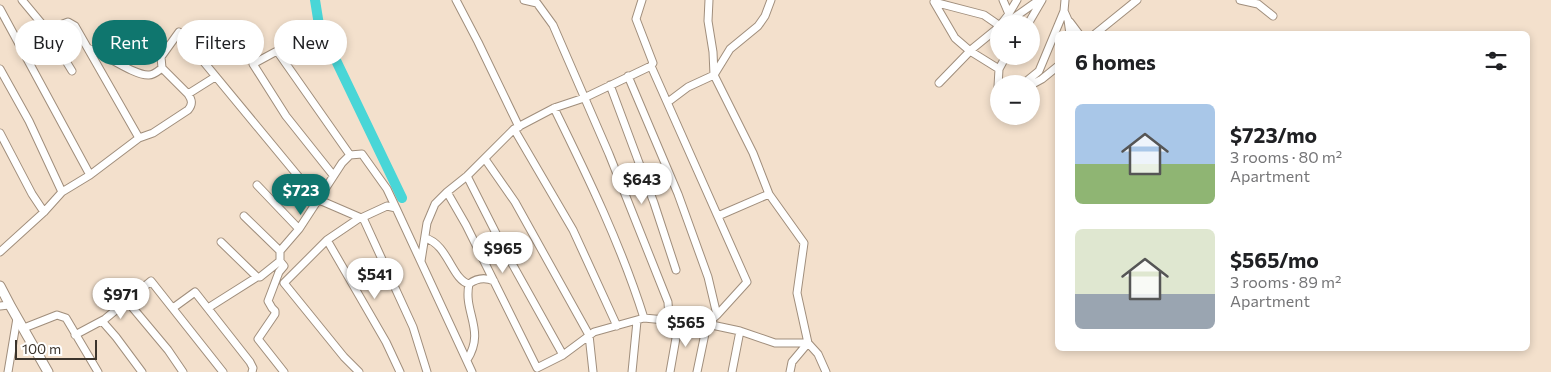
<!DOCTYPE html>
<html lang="en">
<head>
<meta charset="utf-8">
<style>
  :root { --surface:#fff; --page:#f6f6f6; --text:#202124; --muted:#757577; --accent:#0f766e }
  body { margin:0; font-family:Commissioner,sans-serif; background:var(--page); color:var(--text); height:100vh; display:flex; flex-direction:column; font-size:19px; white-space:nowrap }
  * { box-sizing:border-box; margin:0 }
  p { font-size:16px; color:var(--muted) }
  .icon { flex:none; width:28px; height:28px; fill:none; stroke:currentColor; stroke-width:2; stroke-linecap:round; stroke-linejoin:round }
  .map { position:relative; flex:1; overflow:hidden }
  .side { position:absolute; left:1055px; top:31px; width:475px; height:320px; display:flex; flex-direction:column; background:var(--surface); border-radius:8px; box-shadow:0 2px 8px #0003 }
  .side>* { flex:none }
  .hud { position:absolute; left:15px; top:20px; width:475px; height:45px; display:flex; gap:10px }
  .fabs { position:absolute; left:990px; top:15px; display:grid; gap:10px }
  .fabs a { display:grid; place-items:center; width:50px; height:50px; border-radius:50%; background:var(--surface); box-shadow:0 2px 8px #0003; font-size:25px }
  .scale { position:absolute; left:15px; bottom:12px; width:82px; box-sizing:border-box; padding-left:5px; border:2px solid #3b342c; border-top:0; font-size:14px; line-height:18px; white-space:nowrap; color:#3b342c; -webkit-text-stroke:4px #fff; paint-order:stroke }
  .price { position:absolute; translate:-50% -42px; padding:0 11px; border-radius:18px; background:#fff; color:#222; font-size:16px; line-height:32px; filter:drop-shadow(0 1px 2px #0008) }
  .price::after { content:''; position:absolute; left:50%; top:30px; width:15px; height:11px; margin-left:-8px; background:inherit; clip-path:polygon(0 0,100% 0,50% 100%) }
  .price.on { background:var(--accent); color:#fff }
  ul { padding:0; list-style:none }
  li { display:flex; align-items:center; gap:15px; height:125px; padding:0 20px }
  li span { display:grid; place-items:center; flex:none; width:140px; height:100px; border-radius:8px; color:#555 }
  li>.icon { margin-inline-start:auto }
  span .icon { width:60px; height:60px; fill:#fffc; stroke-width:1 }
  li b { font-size:21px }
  h2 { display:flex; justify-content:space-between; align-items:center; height:60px; padding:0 20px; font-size:21px }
  .pill { padding:0 18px; border-radius:22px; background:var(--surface); box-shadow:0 2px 8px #0003; font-size:18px; line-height:45px }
  .pill.on { background:var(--accent); color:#fff }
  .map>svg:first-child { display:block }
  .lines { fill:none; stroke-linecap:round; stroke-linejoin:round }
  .river { stroke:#49d6d7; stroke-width:10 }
  .street-casing { stroke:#a08e7c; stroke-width:9 }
  .secondary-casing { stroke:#a08e7c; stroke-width:11 }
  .street { stroke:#fff; stroke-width:7 }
  .secondary { stroke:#fff; stroke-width:9 }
</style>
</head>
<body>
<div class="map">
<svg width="1551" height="372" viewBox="0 0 1551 372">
  <rect width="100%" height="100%" fill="#f3e0cc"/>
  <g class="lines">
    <path class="river" d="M 315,0 L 319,25 L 402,198"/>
    <defs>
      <path id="street" d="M 22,0 L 47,30 L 72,71
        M 456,0 L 478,42 L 519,127
        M 524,0 L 537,3 L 553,25 L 609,154 L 668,302 L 669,319
        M 642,0 L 636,19 L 653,63 L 651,66 L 747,282 L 717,315
        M 709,0 L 708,21 L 713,52 L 714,75 L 753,153 L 769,194 L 804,243 L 797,293 L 808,343 L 792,362 L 790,372
        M 1240,0 L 1258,4 L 1273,16
        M 0,9 L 90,175
        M 1064,11 L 1068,20 L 1070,34
        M 1008,15 L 1017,0
        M 1070,22 L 1079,34
        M 1002,23 L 1009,14 L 1003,0
        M 1005,24 L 1039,0
        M 1028,24 L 1042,0
        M 47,30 L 68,22 L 75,26 L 139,138
        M 1095,34 L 1137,0
        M 88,48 C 104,53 134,76 149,75 C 154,75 158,71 162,68
        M 0,69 L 29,121 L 62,192
        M 999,69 L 1006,56
        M 628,76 L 678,194 L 708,277 L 717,315 L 707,324 L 697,372
        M 215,77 L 188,94 L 162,68 L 161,57 L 179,32 L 317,199 L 361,218 L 387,206 L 396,208 L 472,372
        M 939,83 L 972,49 L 999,27
        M 1023,84 L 1039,71 L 1064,11 L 1065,0
        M 610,85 L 654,203 L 676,270
        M 1031,85 L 1042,79 L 1058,66
        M 668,102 L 688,87 L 714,75 L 730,49 L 758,26 L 765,16 L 771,0
        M 997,104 L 999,69 L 970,51 L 955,38 L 934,2 L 984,15 L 997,24
        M 554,108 C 588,177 621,245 644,318
        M 514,129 L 573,230 L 617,326
        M 0,133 L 32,194 L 44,212
        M 350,155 L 362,154 L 387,189 L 396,208
        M 485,159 L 515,202 L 589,335 L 593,372
        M 467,176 L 505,251 L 563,355
        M 257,185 L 299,229 L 280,251
        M 447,192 L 466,225 L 537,368 L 563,355 L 594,332 L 644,318 L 707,324 L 740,331 L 775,343 L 808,343 L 818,354 L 826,372
        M 718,216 L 769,194
        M 299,229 L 342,163 L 350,155 L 277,51 L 253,64 L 286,116 L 333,175
        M 425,238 C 448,244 452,280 469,284
        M 327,240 L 386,342 L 400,372
        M 221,242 L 257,277
        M 0,252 L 44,212 L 62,192 L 90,175 L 139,138 L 153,133 L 188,110 C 193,104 192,100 188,94
        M 280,261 L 284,266 L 279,272 L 268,301 L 272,308 L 275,311 L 275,314 L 258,339 L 284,372
        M 421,261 L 427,223 L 435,204 L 447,192 L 467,176 L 514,129 L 554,108 L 584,98 L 651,66
        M 127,301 L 168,350 L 183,372
        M 0,306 L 9,305
        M 173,308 L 195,292 L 250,362 L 253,368 L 252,372
        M 208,308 L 257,277 L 260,277 L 280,261 L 280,251 L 244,216
        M 102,321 L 116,337 L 142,372
        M 24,328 L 57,315 L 66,318 L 98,372
        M 75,335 L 105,319 L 151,281 L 223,372
        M 467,360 C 486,330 463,313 469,284 C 477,278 485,277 494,281
        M 8,372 L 17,318
        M 359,372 L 344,357 L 284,283 L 327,240 L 358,219 L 361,218 L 364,220 L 413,327 L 427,372
        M 632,372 L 637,321
        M 670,372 L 679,321
        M 732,372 L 740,331"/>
      <path id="secondary" d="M 0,286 L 11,307 L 48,372"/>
    </defs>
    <use href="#street" class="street-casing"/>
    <use href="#secondary" class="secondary-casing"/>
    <use href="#street" class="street"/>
    <use href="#secondary" class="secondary"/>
  </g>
</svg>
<div class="fabs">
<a>+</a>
<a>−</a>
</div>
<div class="scale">100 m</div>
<b class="price" style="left:642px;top:205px">$643</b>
<b class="price on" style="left:301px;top:216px">$723</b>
<b class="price" style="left:503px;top:274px">$965</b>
<b class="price" style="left:375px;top:300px">$541</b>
<b class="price" style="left:121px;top:320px">$971</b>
<b class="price" style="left:686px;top:348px">$565</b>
<div class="hud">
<a class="pill">Buy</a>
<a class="pill on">Rent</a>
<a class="pill">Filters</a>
<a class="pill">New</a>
</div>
<section class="side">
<h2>6 homes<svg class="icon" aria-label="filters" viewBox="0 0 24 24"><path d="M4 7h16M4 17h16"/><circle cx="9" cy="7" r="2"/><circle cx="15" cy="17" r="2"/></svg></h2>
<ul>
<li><span style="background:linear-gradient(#a9c7e8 60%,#8fb573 0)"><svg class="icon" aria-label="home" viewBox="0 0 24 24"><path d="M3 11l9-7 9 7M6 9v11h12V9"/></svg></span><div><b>$723/mo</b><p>3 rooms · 80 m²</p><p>Apartment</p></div></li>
<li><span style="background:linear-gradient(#dfe7d0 65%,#9aa5b1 0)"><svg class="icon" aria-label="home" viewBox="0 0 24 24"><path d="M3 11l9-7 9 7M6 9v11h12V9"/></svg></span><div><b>$565/mo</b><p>3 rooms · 89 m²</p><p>Apartment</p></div></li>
</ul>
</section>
</div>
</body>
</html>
